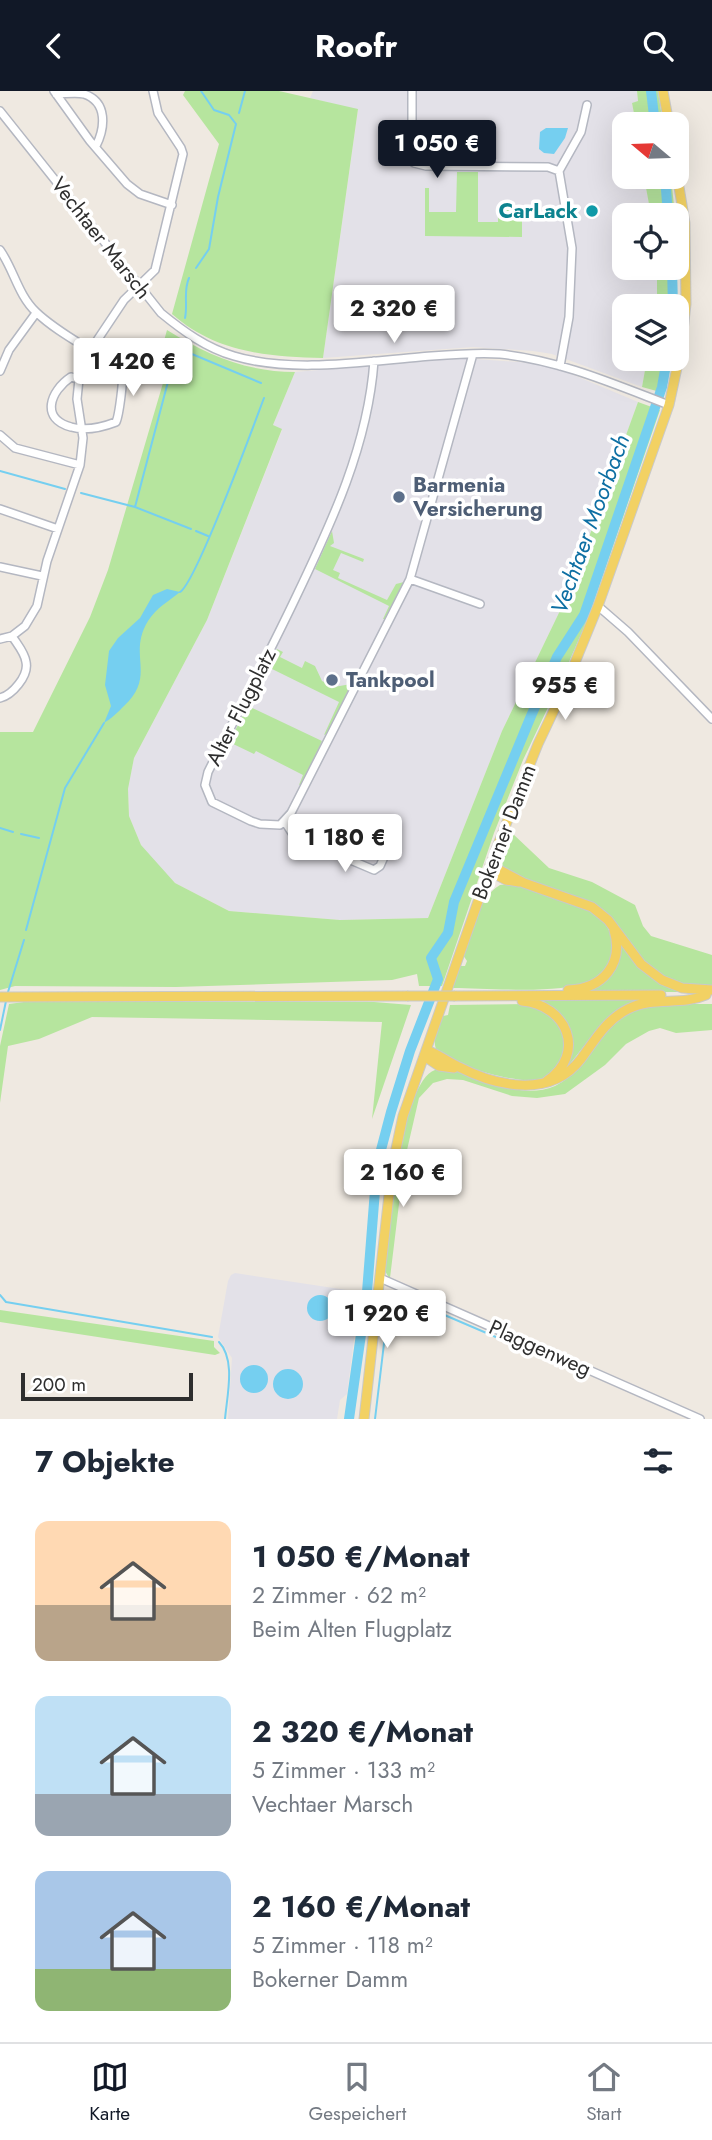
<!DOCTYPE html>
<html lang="de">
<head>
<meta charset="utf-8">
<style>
  :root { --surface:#fff; --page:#f2f2f3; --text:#1f2937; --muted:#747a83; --line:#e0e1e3; --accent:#111827 }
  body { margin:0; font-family:Jost,sans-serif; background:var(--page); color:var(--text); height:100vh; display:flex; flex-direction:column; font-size:26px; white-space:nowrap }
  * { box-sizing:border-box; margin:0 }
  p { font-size:23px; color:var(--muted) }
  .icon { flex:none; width:38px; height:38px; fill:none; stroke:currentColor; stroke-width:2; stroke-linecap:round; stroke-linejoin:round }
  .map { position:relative; height:1328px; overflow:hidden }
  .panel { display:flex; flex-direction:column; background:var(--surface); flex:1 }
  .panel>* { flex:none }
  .needle { width:46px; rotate:289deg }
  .fabs { position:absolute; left:612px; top:21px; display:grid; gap:14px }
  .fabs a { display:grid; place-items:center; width:77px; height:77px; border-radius:14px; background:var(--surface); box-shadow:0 7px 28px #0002; font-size:35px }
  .scale { position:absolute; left:21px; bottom:18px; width:172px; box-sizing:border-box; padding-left:7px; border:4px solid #2e2e2e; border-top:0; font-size:19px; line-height:24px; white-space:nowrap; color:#2e2e2e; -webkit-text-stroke:5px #fff; paint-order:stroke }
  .price { position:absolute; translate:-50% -60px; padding:0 16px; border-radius:7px; background:#fff; color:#222; font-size:23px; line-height:46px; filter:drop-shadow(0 2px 4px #0008) }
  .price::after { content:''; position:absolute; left:50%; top:42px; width:21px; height:16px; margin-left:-10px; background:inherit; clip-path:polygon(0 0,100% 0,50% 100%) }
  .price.selected { background:var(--accent); color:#fff }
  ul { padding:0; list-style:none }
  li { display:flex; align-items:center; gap:21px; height:175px; padding:0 35px }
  li span { display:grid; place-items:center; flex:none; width:196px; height:140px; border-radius:14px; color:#555 }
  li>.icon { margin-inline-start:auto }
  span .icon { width:84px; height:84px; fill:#fffc; stroke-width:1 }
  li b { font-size:30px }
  h2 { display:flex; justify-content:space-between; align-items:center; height:84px; padding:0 35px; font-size:30px }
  header { display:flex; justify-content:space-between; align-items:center; height:91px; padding:0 35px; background:var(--accent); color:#fff; font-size:32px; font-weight:700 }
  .tabs { display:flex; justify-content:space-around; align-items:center; height:98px; border-top:2px solid var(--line); background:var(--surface); font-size:19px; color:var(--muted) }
  .tabs a { display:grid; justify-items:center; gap:4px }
  .tabs .selected { color:var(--accent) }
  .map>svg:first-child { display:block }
  .industrial { fill:#e3e1e8 }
  .green { fill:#b6e59e }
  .water { fill:#75cff0 }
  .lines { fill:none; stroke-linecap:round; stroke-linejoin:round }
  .stream { stroke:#75cff0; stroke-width:2 }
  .river { stroke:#75cff0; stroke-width:10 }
  .minor-casing { stroke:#b4b7c1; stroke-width:10 }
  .major-casing { stroke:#c9c9c9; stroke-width:11 }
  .minor { stroke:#fff; stroke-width:7 }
  .major { stroke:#f2d163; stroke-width:9 }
  .major-bridge-casing { stroke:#c9c9c9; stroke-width:11; stroke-linecap:butt }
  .major-bridge { stroke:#f2d163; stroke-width:9 }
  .culture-dot { fill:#0f9aa8; stroke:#fff; stroke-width:2.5 }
  .service-dot { fill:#5c6f8a; stroke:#fff; stroke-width:2.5 }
  .labels { text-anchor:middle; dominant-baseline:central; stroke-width:7; stroke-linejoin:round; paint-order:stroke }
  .culture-label { font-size:21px; font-weight:bold; fill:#0d838f; stroke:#fff; text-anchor:end }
  .street-label { font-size:21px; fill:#2e2e2e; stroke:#fff }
  .service-label { font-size:21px; font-weight:bold; fill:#4e5e75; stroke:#fff; text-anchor:start }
  .water-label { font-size:23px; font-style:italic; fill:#0d6fa3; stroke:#fff }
</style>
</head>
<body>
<header><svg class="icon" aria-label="back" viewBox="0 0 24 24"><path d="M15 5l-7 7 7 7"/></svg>Roofr<svg class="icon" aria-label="search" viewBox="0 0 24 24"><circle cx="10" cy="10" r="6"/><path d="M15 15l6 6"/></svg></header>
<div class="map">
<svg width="712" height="1328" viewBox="0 0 712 1328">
  <rect width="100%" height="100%" fill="#efe9e1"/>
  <path class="industrial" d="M 313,0 L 637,0 L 638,10 L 632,13 L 636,33 L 625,33 L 625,86 L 644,86 L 651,124 L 625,124 L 625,177 L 657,177 L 658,210 L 657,215 L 625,215 L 625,268 L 647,268 L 642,296 L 552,263 L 533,260 L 473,256 L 323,267 L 358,19 L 310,7 Z
    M 462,267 L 532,272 L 564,280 L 638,311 L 569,501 L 502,640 L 428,827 L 340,829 L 229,820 L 175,792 L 150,767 L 141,754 L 129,725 L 128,698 L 134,667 L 207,529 L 282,339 L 273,334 L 295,281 Z
    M 235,1182 L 360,1201 L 347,1303 L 340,1309 L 337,1328 L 228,1328 L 232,1267 L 218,1246 L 228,1190 L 231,1184 Z"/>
  <path class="green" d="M 185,0 L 279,0 L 358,18 L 323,267 C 267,266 215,261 172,223 L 219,53 L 183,4 Z
    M 637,0 L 658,0 L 663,33 L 636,33 L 632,12 L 638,10 Z
    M 457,81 L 478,81 L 478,131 L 498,131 L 498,124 L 506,124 L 506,117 L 513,117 L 513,114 L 522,114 L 522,146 L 425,145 L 425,97 L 429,97 L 429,121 L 456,121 Z
    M 644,86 L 671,86 L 675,124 L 651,124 Z
    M 677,141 L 677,216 L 657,215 L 657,177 L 677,177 Z
    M 167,239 C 207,264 247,281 295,281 L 273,334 L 282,338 L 207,529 L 134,667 L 128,698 L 129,725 L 141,754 L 175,792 L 229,820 L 340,829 L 428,827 L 502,640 L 569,501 L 638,311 L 660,319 L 589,525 L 562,587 L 523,669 L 494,742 L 442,895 L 419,895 L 417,883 L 392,889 L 176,896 L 15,895 L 0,899 L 0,641 L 33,641 L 90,526 L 108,479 L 163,292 L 162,257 Z
    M 647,268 L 671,268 L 664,302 L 642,296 Z
    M 332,440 L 334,452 L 330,455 L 364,468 L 363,471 L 341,462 L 333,479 L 340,482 L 338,487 L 387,509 L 396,493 L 404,491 L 386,528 L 383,528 L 389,515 L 315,478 Z
    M 277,558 L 283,561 L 280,566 L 302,577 L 305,570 L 315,575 L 322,590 L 334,596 L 351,593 L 328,642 L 324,644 L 339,611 L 268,576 Z
    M 248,615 L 322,650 L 302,693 L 299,694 L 303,684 L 256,660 L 254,663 L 229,651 Z
    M 506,742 L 512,742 L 549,777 L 592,791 L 635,814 L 643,835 L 651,845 L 712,864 L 712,897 C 669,896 648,879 625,845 C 617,833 609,821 596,814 C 565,799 530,794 501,775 L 498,771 L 499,762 L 506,757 L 502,752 Z
    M 500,794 C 524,792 589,813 604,831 C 612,841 614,855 611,867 C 608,877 601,886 591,890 C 558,904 491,897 453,897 L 460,875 L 465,875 L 467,870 L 463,864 C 471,840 477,808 500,794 Z
    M 619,850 L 642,879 L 663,894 L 679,901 L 590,901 C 610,883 623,881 619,850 Z
    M 540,908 L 637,908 L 637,910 C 601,924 586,956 561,983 L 570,938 L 557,919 Z
    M 24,911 L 374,911 L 411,914 L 372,1028 L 382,931 L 92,926 L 39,948 L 8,955 L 0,1012 L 0,955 L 9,913 Z
    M 530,913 C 534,915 541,916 545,919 C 571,935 570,977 540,988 C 523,995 451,974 438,961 C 430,952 439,934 443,925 L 448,924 L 450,914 Z
    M 650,913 L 712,913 L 712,939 L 676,942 L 660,937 L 649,940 L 626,953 L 605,974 L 565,1003 L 537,1007 L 512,1005 L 463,989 L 447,988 L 433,992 L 419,1007 L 404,1072 L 390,1187 L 389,1187 L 384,1178 C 388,1143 400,991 435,979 C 446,975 461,982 472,985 C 498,994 527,1007 555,995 C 578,984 586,963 601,944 C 614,928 632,921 650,913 Z
    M 0,1219 L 214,1250 L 214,1256 L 220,1262 L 215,1264 L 0,1231 Z"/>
  <path class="water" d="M 546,37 L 568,37 L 565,47 L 554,63 L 544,62 L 539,58 L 540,41 Z
    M 167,498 L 180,501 C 168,511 157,516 148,530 C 127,564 157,584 124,615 C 118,621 111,628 104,632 L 111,615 L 105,594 L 109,560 L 118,547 L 140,527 L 153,504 Z
    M307 1217a13 13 0 1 1 26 0a13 13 0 1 1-26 0Z
    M240 1288a14 14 0 1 1 28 0a14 14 0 1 1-28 0Z
    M273 1293a15 15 0 1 1 30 0a15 15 0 1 1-30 0Z"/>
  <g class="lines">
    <path class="stream" d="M 239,22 L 245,0
      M 196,177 L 209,158 L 218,106 L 236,33 L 229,24 L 214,19 L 201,0
      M 185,227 C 188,213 183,200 189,187
      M 180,258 L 261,292
      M 0,380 L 65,398
      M 81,402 L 135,416 L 191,438
      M 135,416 L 175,264
      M 196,440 L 208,445
      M 180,501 C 196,492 253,336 264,307
      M 0,737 L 13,741
      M 21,743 L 39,747
      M 26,839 L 65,697 L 104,632
      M 8,901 L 24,849
      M 0,939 L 6,910
      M 0,1204 L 6,1211 L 212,1246
      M 219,1251 C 236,1269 227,1304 225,1328
      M 375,1328 L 388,1219 L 400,1207 L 405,1207 L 519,1256"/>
    <path class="river" d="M 651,0 L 655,33
      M 665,86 L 668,124
      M 672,177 L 673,215
      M 349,1328 L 367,1201 L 377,1074 L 391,1021 L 410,960 L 438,888 L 431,867 L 448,842 L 454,811 L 531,625 L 557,566 L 584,524 L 662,296 L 667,268"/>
    <defs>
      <path id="minor" d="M 54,0 L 90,50 L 127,93 L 140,103 L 172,114
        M 412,0 L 412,66 L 414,72 L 426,75 L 548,76 L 559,80
        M 56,3 C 65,3 76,1 84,3 C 108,11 105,37 96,55
        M 0,20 L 161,222 C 183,240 206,257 234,265 C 290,282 362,271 420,266 C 446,264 474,261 500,263 C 559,269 614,293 669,314
        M 0,159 C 14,179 18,204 36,221 C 61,245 95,259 122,281 C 124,287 119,325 116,331 C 103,336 85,340 71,336 C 40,328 50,300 71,286 L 79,288
        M 374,270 C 368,354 332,431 296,506 C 268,565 237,623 208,681 L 205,694 L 212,711 L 251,730 L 260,733 L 280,734 L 291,722 L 410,488 L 473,263
        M 560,275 L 569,226 L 572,157 L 559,80 L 581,41 L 587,14
        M 0,280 L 9,259 L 36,222
        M 0,344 L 15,357 L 80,374
        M 0,418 L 58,438
        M 0,476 L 42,485
        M 410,488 L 480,513
        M 598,515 L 628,541 L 712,628
        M 0,548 L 12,545 L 25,535 L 37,515 L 47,470 L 80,374 L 83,347 L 77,308 L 79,288 L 84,273 L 90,260 L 124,209 L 155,179 L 183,63 L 181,57 L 158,22 L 153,0
        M 0,607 C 12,604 29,585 26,571 C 25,562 17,553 12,545
        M 285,731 L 294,745 L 374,779 L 380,775 L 394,743
        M 380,1187 L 700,1328"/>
      <path id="major" d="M 663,0 L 669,33
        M 490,774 L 524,792 L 592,816 L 608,829 L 641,873 L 662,889 L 682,897 L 712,899
        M 489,780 L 506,789 L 519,791
        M 568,899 C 603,898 624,873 614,839
        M 455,905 L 661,904
        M 0,906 L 407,905
        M 522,910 C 567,914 587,962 547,990
        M 426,959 C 438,963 448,971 459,976 C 498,996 551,1007 581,968 C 595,949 606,929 628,918 C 653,905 681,915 706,904
        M 424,965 L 439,975 L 454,977
        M 364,1328 L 392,1077 L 403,1025 L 497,756 L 538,653 L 565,596 L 598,515 L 669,314 L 681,258 L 686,213 L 685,132 L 677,84"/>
    </defs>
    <use href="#minor" class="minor-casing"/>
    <use href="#major" class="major-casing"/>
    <use href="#minor" class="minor"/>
    <use href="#major" class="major"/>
    <defs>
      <path id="major-bridge" d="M 407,905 L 455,905"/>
    </defs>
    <use href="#major-bridge" class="major-bridge-casing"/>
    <use href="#major-bridge" class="major-bridge"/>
  </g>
  <circle class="culture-dot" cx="592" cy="120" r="7"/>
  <g class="service-dot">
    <circle cx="399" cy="406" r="7"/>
    <circle cx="332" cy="589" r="7"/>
  </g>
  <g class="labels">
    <g class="culture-label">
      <text x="578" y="120">CarLack</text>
    </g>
    <g class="street-label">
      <text transform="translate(101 147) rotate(52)">Vechtaer Marsch</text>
      <text transform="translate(241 616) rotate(-63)">Alter Flugplatz</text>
      <text transform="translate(504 741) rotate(-69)">Bokerner Damm</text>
      <text transform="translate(540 1257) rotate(24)">Plaggenweg</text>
    </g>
    <g class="service-label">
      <text x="413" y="394">Barmenia<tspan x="413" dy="24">Versicherung</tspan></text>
      <text x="346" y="589">Tankpool</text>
    </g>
    <g class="water-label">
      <text transform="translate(590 433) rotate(-70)">Vechtaer Moorbach</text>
    </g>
  </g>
</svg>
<div class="fabs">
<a><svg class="needle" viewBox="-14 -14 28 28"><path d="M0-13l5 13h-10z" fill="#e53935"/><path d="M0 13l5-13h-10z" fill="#747a83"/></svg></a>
<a><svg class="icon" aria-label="locate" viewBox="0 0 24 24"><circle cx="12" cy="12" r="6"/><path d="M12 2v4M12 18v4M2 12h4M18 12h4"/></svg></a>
<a><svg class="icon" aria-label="layers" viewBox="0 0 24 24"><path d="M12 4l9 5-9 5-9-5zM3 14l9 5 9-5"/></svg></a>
</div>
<div class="scale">200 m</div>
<b class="price selected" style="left:437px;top:89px">1 050 €</b>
<b class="price" style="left:394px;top:254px">2 320 €</b>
<b class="price" style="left:133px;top:307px">1 420 €</b>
<b class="price" style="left:565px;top:631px">955 €</b>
<b class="price" style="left:345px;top:783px">1 180 €</b>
<b class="price" style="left:403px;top:1118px">2 160 €</b>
<b class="price" style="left:387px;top:1259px">1 920 €</b>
</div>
<section class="panel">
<h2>7 Objekte<svg class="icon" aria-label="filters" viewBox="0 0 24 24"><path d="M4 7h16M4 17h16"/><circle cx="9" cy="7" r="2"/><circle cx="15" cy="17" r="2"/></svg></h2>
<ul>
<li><span style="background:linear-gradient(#ffd9b3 60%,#b9a48a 0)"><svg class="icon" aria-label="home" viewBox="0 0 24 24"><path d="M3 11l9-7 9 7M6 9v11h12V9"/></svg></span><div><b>1 050 €/Monat</b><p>2 Zimmer · 62 m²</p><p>Beim Alten Flugplatz</p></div></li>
<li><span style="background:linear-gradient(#bfe0f5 70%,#9aa5b1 0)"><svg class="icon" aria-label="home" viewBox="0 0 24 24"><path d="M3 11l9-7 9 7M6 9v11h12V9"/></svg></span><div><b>2 320 €/Monat</b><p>5 Zimmer · 133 m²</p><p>Vechtaer Marsch</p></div></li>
<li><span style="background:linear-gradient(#a9c7e8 70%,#8fb573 0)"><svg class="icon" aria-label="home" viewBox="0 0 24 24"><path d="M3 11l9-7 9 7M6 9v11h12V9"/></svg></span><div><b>2 160 €/Monat</b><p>5 Zimmer · 118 m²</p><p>Bokerner Damm</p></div></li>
</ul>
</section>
<nav class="tabs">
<a class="selected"><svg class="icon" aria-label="map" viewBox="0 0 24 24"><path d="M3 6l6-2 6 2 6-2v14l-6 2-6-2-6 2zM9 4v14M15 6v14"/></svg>Karte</a>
<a><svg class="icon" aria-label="saved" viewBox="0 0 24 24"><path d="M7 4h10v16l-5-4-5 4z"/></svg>Gespeichert</a>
<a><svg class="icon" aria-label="home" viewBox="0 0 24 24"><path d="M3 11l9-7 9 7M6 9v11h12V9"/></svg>Start</a>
</nav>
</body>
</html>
